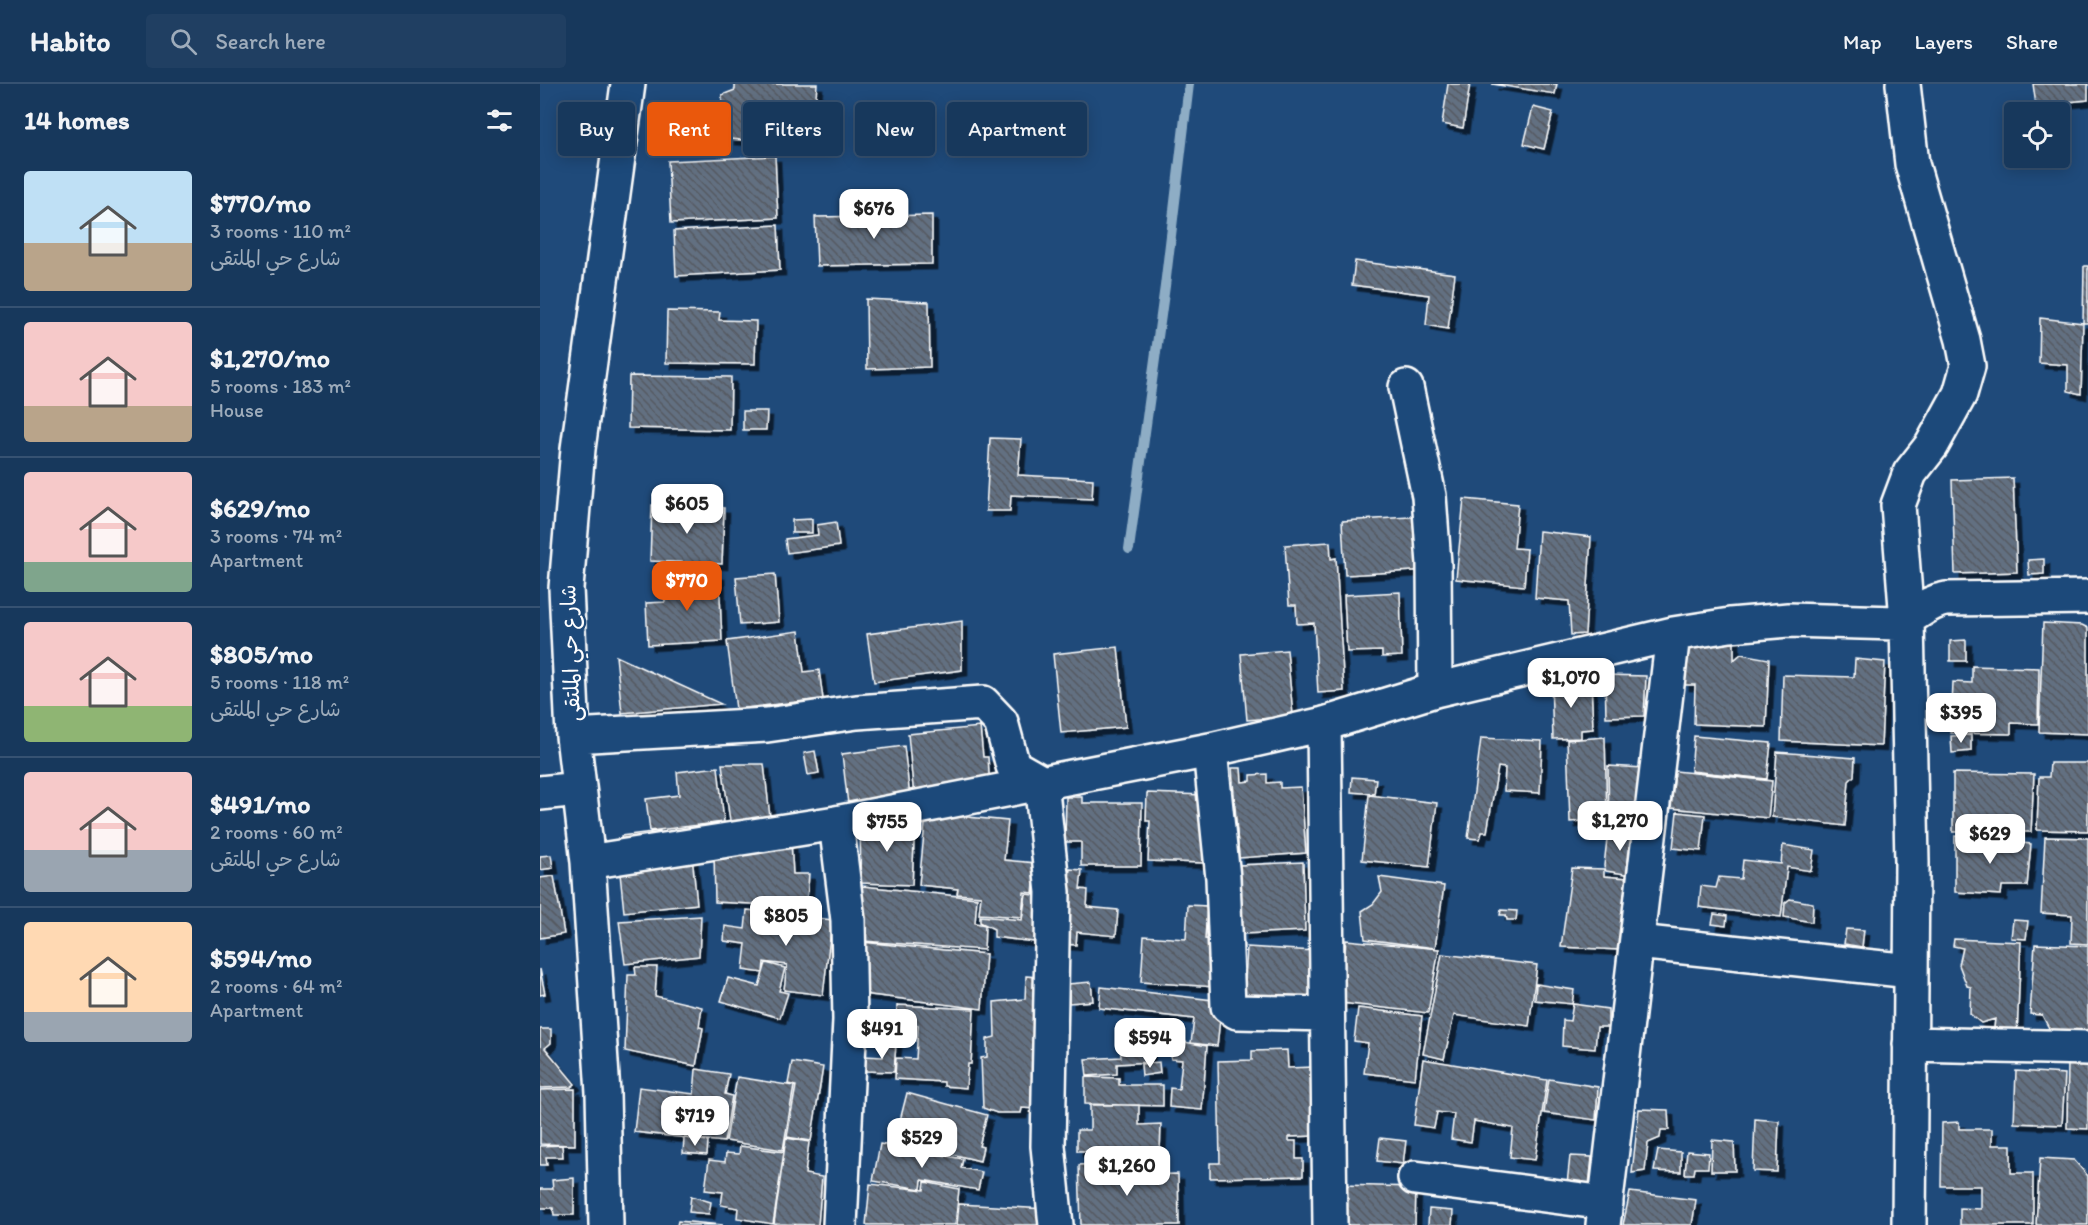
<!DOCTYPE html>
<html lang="en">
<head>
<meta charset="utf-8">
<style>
  :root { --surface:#17385c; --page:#203f62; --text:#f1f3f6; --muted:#9eacbb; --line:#365272; --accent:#ea580c }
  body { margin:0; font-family:Itim,"Playpen Sans Arabic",sans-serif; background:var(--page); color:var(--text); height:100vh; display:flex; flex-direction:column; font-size:22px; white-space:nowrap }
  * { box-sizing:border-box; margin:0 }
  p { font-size:20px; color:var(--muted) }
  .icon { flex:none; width:33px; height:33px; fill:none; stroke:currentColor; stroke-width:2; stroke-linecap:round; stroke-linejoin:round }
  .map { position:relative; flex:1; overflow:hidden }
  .side { display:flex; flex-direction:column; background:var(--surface); width:540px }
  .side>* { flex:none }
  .top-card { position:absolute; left:18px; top:18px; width:570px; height:54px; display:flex; gap:12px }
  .buttons { position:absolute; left:1464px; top:18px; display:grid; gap:12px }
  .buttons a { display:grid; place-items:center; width:66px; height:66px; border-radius:6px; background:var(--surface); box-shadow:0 3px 15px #0003,0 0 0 2px var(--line); font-size:30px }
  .price { position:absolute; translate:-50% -51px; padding:0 14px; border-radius:12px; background:#fff; color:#222; font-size:20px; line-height:39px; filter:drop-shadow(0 2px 3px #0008) }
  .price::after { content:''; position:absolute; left:50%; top:36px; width:18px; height:14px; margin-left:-9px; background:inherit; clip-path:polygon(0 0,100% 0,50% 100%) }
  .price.current { background:var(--accent); color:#fff }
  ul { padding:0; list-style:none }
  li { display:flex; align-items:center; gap:18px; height:150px; padding:0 24px }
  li+li { border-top:2px solid var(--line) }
  li span { display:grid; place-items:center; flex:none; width:168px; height:120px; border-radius:6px; color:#555 }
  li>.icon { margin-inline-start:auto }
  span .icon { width:72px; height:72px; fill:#fffc; stroke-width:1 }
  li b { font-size:26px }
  h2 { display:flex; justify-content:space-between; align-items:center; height:72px; padding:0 24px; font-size:26px }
  .pill { padding:0 21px; border-radius:6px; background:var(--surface); box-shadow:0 3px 15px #0003,0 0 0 2px var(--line); font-size:21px; line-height:54px }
  .pill.current { background:var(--accent); color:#fff }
  header { display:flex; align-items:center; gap:36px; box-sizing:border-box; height:84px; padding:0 30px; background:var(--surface); border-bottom:2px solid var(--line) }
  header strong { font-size:28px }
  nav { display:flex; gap:33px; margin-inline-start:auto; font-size:21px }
  .search { width:420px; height:54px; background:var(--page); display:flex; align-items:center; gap:15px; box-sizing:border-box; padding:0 21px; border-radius:6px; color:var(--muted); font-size:22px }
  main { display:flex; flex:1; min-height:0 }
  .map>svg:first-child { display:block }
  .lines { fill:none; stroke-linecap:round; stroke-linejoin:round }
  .stream { stroke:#8eadc5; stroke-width:10 }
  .building { fill:url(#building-back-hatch); stroke:#fff; stroke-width:1.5; filter:url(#shadow) }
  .minor-casing { stroke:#fff; stroke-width:38 }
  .minor { stroke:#1f4a7a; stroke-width:33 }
  .labels { text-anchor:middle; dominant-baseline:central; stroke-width:4.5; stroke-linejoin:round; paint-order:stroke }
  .street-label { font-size:21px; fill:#fff; stroke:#1f4a7a }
</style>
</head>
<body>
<header>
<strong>Habito</strong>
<div class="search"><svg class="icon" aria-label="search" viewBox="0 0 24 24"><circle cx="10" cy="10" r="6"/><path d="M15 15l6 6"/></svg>Search here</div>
<nav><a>Map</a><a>Layers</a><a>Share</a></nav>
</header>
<main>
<section class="side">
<h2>14 homes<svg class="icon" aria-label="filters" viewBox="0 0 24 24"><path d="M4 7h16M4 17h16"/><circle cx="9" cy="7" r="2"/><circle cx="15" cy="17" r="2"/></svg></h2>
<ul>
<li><span style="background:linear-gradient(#bfe0f5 60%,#b9a48a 0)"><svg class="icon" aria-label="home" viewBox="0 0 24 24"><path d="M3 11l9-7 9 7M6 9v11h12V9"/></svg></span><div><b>$770/mo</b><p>3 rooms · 110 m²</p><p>شارع حي الملتقى</p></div></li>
<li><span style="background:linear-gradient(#f6c9c9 70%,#b9a48a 0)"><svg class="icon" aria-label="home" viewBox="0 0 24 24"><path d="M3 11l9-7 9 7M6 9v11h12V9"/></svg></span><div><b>$1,270/mo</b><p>5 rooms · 183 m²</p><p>House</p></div></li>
<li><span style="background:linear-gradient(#f6c9c9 75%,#7fa58c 0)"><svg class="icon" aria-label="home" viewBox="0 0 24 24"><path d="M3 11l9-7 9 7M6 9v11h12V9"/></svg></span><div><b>$629/mo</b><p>3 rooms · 74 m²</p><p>Apartment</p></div></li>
<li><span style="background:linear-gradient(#f6c9c9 70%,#8fb573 0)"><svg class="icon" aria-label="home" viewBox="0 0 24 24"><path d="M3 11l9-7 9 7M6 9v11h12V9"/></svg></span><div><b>$805/mo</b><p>5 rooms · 118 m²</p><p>شارع حي الملتقى</p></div></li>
<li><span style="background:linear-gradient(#f6c9c9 65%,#9aa5b1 0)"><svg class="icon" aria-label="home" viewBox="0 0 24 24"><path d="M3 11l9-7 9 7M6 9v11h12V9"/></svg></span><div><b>$491/mo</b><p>2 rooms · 60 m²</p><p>شارع حي الملتقى</p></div></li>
<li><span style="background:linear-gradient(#ffd9b3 75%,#9aa5b1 0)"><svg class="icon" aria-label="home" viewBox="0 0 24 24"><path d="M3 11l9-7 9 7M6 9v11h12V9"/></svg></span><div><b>$594/mo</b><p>2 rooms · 64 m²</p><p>Apartment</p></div></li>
</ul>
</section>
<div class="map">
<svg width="1548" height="1141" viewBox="0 0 1548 1141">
  <defs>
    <pattern id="building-back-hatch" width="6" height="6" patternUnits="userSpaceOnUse" patternTransform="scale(1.5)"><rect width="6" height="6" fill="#627081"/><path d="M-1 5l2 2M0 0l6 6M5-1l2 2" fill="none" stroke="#555a61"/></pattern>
    <filter id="shadow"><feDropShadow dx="5.5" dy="5.5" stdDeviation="0" flood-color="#0009"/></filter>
  </defs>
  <rect width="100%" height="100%" fill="#1f4a7a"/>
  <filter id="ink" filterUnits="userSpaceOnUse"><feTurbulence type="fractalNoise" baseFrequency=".0167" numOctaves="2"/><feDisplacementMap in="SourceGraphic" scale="12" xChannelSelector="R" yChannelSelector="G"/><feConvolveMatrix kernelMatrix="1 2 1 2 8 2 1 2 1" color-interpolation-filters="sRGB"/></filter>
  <g filter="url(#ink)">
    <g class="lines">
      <path class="stream" d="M 589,465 L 625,202 L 649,0"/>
    </g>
    <path class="building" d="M 195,0 L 277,0 L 272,61 L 189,55 L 190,35 L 182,32 L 182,11 L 195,6 Z
      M 908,0 L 930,0 L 923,44 L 902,40 Z
      M 952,0 L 1017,0 L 1015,10 Z
      M 1493,0 L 1548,0 L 1548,16 L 1496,21 Z
      M 993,23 L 1013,28 L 1004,65 L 984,60 Z
      M 235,72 L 238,134 L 131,139 L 128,77 Z
      M 392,131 L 392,180 L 277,182 L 275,133 Z
      M 238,141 L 240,186 L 136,192 L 134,147 Z
      M 815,177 L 915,190 L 908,245 L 886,241 L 889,211 L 812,201 Z
      M 1544,182 L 1548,182 L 1548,239 L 1543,239 Z
      M 326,215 L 389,218 L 390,283 L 327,285 Z
      M 127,227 L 180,228 L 179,236 L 216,237 L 215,280 L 126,279 Z
      M 1500,234 L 1543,239 L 1541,310 L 1528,307 L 1528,281 L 1499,279 Z
      M 89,292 L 191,293 L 190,346 L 88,344 Z
      M 203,327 L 227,327 L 226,346 L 203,346 Z
      M 450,354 L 481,355 L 478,391 L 553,395 L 552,415 L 471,411 L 470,427 L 446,427 Z
      M 1473,394 L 1477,488 L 1415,490 L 1412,396 Z
      M 924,415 L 978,420 L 974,464 L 987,465 L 984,502 L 916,495 Z
      M 112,421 L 184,424 L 182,480 L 110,477 Z
      M 887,432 L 890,486 L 805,491 L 802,437 Z
      M 272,435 L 272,449 L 252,449 L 252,436 Z
      M 296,438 L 299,462 L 247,469 L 245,455 L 278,451 L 277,441 Z
      M 999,447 L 1051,453 L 1045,550 L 1031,551 L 1029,517 L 995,514 Z
      M 790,458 L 791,475 L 796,474 L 804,607 L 778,609 L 774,539 L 757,540 L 756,521 L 749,521 L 745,461 Z
      M 1504,475 L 1504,490 L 1489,491 L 1488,476 Z
      M 179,490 L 182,557 L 108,561 L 106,519 L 125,518 L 124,498 L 145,497 L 145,492 Z
      M 235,490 L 239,538 L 200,541 L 196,493 Z
      M 860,508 L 862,572 L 842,573 L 842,567 L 807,568 L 804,511 Z
      M 422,537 L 422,586 L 334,598 L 327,550 Z
      M 1503,539 L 1542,541 L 1548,544 L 1548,650 L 1499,648 Z
      M 259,547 L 264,588 L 279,586 L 283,615 L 196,625 L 187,557 Z
      M 1194,554 L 1194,576 L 1201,570 L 1229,575 L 1226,643 L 1154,640 L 1155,601 L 1144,601 L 1144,561 Z
      M 1426,556 L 1426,577 L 1410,577 L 1410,557 Z
      M 578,563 L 586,643 L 521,649 L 513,570 Z
      M 747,566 L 753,632 L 707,636 L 701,570 Z
      M 76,572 L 181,620 L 82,629 Z
      M 1315,575 L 1345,578 L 1341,662 L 1241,657 L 1243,591 L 1314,593 Z
      M 1432,582 L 1499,584 L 1498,640 L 1471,639 L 1471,650 L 1411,649 L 1413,598 L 1432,599 Z
      M 1065,591 L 1106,592 L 1104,632 L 1066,633 Z
      M 1051,596 L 1053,645 L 1041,646 L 1041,654 L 1013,655 L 1011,598 Z
      M 440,643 L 443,673 L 448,673 L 450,705 L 374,713 L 368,650 Z
      M 1431,651 L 1431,667 L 1412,669 L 1411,652 Z
      M 1154,652 L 1231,659 L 1227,695 L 1151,687 Z
      M 1065,653 L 1067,735 L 1030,738 L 1027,656 Z
      M 941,654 L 1002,657 L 1000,709 L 964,707 L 965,684 L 958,683 L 947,748 L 942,748 L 940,755 L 928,754 Z
      M 364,662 L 370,713 L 308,720 L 302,670 Z
      M 275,667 L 279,689 L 268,691 L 264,669 Z
      M 1237,668 L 1315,674 L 1314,692 L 1309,697 L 1305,742 L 1232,733 Z
      M 1510,679 L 1548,679 L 1548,747 L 1497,746 L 1499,693 L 1509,693 Z
      M 182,680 L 224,680 L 230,733 L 190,737 Z
      M 1068,682 L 1105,684 L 1098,745 L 1069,744 Z
      M 178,683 L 184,738 L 110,747 L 106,715 L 139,711 L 137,688 Z
      M 692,684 L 701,684 L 702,698 L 711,697 L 711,691 L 727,690 L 727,699 L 740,698 L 740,704 L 761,703 L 766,769 L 699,774 Z
      M 1135,687 L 1232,697 L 1228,734 L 1131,724 Z
      M 1413,689 L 1494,690 L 1491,748 L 1413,748 Z
      M 812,693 L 836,695 L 834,710 L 811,708 Z
      M 607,709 L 665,711 L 663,779 L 608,777 L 610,737 L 606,737 Z
      M 829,711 L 897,719 L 889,783 L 822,776 Z
      M 526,713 L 542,713 L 542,719 L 602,719 L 601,782 L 541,782 L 541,758 L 525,758 Z
      M 1137,728 L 1165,731 L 1161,767 L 1133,764 Z
      M 386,729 L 468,737 L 464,776 L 496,779 L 493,809 L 484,808 L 482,833 L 439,830 L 441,812 L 417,810 L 418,805 L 379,801 Z
      M 375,738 L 372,801 L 321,799 L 320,739 Z
      M 1068,746 L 1096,748 L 1091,791 L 1066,787 L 1064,782 Z
      M 120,747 L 122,761 L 83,766 L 81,752 Z
      M 1415,752 L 1491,760 L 1487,802 L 1462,802 L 1461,811 L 1415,808 Z
      M 1505,753 L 1548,754 L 1548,860 L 1531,859 L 1532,831 L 1501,829 Z
      M 251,757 L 253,790 L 269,790 L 266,827 L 229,821 L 175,818 L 174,769 Z
      M 1243,761 L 1274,766 L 1271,787 L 1247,783 L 1241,833 L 1159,823 L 1161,802 L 1176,804 L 1179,793 L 1201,795 L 1203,776 L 1241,780 Z
      M 11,771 L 13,784 L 0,786 L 0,772 Z
      M 152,772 L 157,820 L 84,828 L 79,780 Z
      M 763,778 L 765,847 L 702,850 L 699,781 Z
      M 1032,784 L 1064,785 L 1064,792 L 1087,794 L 1079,866 L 1021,863 Z
      M 530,785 L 542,786 L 540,805 L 548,806 L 547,823 L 578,826 L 576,852 L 537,848 L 536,861 L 522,860 Z
      M 14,792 L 24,850 L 0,854 L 0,794 Z
      M 496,792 L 502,859 L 454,853 L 454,845 L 440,838 L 440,832 L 482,836 L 486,810 L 494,811 Z
      M 839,793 L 904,802 L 895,864 L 825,855 L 822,827 L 833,820 L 842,808 Z
      M 322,802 L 437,814 L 435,839 L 445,841 L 444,866 L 323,857 Z
      M 1250,815 L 1273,819 L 1272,838 L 1244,833 L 1245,819 Z
      M 648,821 L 667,822 L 665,855 L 672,856 L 676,903 L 601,898 L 604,852 L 646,855 Z
      M 207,826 L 292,836 L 283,911 L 244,906 L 247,881 L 224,878 L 223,889 L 203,886 L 206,860 L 184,857 L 185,842 L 205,845 Z
      M 961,826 L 977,827 L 976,836 L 967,836 L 966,831 L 960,831 Z
      M 1174,830 L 1187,832 L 1186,842 L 1172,840 Z
      M 161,832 L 159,872 L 85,880 L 79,837 Z
      M 1473,836 L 1488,837 L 1486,855 L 1471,854 Z
      M 1306,845 L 1324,846 L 1322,863 L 1304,860 Z
      M 1414,855 L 1481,858 L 1477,951 L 1454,944 L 1455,935 L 1441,939 L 1430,930 L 1431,903 L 1427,902 L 1419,881 L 1423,864 L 1413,862 Z
      M 806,856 L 899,865 L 888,929 L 801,919 Z
      M 321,858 L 446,870 L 442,925 L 323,910 Z
      M 1495,860 L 1548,862 L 1548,958 L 1531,958 L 1530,947 L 1510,946 L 1502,931 L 1490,930 Z
      M 707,863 L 775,867 L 772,918 L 704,914 Z
      M 902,870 L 997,881 L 989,942 L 914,931 L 904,975 L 883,970 Z
      M 226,879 L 245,884 L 239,907 L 248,909 L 240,934 L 181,917 L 188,894 L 219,902 Z
      M 95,883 L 117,883 L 115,912 L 162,923 L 159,943 L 163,944 L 156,982 L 85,967 L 88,891 L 96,891 Z
      M 0,885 L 5,910 L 0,911 Z
      M 486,892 L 499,893 L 497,1025 L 482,1024 L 481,1029 L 457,1029 L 443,1024 L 441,974 L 447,973 L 447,955 L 455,953 L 454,918 L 485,915 Z
      M 551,898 L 553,917 L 529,919 L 528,900 Z
      M 996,900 L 1034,906 L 1032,920 L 995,916 Z
      M 561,903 L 682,917 L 677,962 L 651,959 L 654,935 L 559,924 Z
      M 1033,920 L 1068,925 L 1068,943 L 1057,943 L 1055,965 L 1022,962 L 1023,936 L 1030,937 Z
      M 357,921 L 434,925 L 431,980 L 428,980 L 426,1004 L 404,1002 L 404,998 L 355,995 L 356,974 L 376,975 L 378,941 L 356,940 Z
      M 818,924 L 882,932 L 875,995 L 824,989 L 828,959 L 814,957 Z
      M 0,945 L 11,945 L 11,959 L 5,964 L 35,1000 L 31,1003 L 0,1004 Z
      M 608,947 L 610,978 L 577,980 L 577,990 L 547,992 L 545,975 L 581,973 L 579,949 Z
      M 633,956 L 667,962 L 662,1026 L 629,1023 L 630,1004 L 639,1005 L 642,976 L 631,975 Z
      M 344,959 L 356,959 L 354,988 L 324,987 L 325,972 L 343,973 Z
      M 747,966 L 748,984 L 773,983 L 774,1052 L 749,1053 L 749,1057 L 756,1057 L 756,1075 L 763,1075 L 763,1092 L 670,1094 L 670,1079 L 680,1079 L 678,977 L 712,976 L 712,967 Z
      M 883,975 L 1007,996 L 995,1076 L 970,1073 L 973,1044 L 934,1037 L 931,1058 L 911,1055 L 914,1030 L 897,1028 L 894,1044 L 874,1041 Z
      M 1528,977 L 1548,978 L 1548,1045 L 1527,1044 Z
      M 252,978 L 283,983 L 271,1057 L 247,1053 L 256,1002 L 248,1000 Z
      M 619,978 L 620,989 L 602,992 L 601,980 Z
      M 156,985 L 189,990 L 185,1010 L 192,1012 L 184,1058 L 94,1048 L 99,1003 L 154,1010 Z
      M 1476,987 L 1525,990 L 1522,1041 L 1474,1039 Z
      M 197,993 L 254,1002 L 243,1066 L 186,1057 Z
      M 545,993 L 579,994 L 579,1001 L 623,1001 L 623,1022 L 545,1020 Z
      M 1009,995 L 1058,1003 L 1056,1036 L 1004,1029 Z
      M 35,1005 L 35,1061 L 0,1060 L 0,1006 Z
      M 367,1009 L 447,1031 L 439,1062 L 443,1063 L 440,1077 L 355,1056 Z
      M 550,1021 L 599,1021 L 599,1041 L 621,1040 L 620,1067 L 537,1067 L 537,1046 L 550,1046 Z
      M 1099,1025 L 1128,1026 L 1129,1046 L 1121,1046 L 1120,1054 L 1108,1059 L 1105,1087 L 1092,1089 Z
      M 1215,1035 L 1239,1037 L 1237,1088 L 1213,1087 Z
      M 1419,1038 L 1419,1045 L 1452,1045 L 1452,1061 L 1471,1061 L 1471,1089 L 1493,1089 L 1493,1141 L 1420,1141 L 1420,1124 L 1441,1125 L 1441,1102 L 1401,1102 L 1402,1039 Z
      M 144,1054 L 168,1057 L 167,1071 L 143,1069 Z
      M 246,1054 L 269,1058 L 265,1090 L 282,1093 L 278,1141 L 234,1140 Z
      M 840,1054 L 866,1057 L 863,1080 L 837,1077 Z
      M 1172,1056 L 1194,1058 L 1195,1087 L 1171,1087 Z
      M 340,1060 L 423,1075 L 421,1084 L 442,1088 L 438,1106 L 382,1096 L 381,1105 L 333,1097 Z
      M 22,1061 L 23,1073 L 6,1073 L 7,1081 L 0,1081 L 0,1062 Z
      M 200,1062 L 244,1068 L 233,1140 L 197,1134 L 198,1124 L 181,1121 L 183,1108 L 165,1106 L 169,1076 L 185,1078 L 186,1069 L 199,1070 Z
      M 1118,1066 L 1141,1068 L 1141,1088 L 1114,1087 Z
      M 1147,1067 L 1169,1069 L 1168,1084 L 1155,1084 L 1154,1090 L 1145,1090 Z
      M 1030,1072 L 1052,1073 L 1049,1102 L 1027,1100 Z
      M 1500,1074 L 1534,1076 L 1548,1092 L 1548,1141 L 1496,1141 Z
      M 583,1076 L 583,1091 L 638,1090 L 639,1141 L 541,1141 L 539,1081 L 557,1080 L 557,1077 Z
      M 34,1094 L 34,1131 L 14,1131 L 13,1124 L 0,1124 L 0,1105 L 13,1105 L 12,1096 Z
      M 385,1098 L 419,1105 L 415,1141 L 326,1141 L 330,1100 L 384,1106 Z
      M 801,1101 L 876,1103 L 875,1141 L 799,1141 Z
      M 1090,1108 L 1156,1116 L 1152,1141 L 1083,1141 Z
      M 151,1112 L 171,1118 L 169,1130 L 149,1128 Z
      M 419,1120 L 506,1125 L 505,1141 L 417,1141 Z
      M 889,1125 L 913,1127 L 912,1141 L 888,1141 Z
      M 138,1137 L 183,1141 L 137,1141 Z"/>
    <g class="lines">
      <defs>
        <path id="minor" d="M 1363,0 L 1372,80 L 1423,256 L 1428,282 L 1420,310 L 1392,361 L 1370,389 L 1358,421 L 1367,536 L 1372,779 L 1369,1141
          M 866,303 L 889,412 L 894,480 L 895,606
          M 784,640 L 790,1141
          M 33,652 L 227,641 L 317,628 L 443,619 L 461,638 L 473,682 L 501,698 L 513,808 L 508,1062 L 516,1141
          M 670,666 L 683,794 L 688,922 L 697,928 L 787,930
          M 0,709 L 39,705
          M 296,739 L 308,836 L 310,936 L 300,1141
          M 48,778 L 296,739 L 670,666 L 784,640 L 895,606 L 1133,550 L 1190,541 L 1248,536 L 1357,539 C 1376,533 1386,518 1406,515 L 1548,513
          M 1097,858 L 1371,887
          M 1370,960 L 1548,964
          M 875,1094 L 1066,1119
          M 66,1141 L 63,1009 L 48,778 L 33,652 L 26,504 L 38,365 L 88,0
          M 1063,1141 L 1133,550"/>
      </defs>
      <use href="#minor" class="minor-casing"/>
      <use href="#minor" class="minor"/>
    </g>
  </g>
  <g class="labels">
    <g class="street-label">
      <text transform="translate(30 569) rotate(-92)">شارع حي الملتقى</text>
    </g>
  </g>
</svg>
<div class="buttons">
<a><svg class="icon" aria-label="locate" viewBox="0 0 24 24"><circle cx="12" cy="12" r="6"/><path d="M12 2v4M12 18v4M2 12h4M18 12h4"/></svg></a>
</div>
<b class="price" style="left:334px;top:156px">$676</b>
<b class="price" style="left:147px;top:451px">$605</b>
<b class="price current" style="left:147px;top:528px">$770</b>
<b class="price" style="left:1031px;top:625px">$1,070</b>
<b class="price" style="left:1421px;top:660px">$395</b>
<b class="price" style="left:1080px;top:768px">$1,270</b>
<b class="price" style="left:347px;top:769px">$755</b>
<b class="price" style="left:1450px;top:781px">$629</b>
<b class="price" style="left:246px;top:863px">$805</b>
<b class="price" style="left:342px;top:976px">$491</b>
<b class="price" style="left:610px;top:985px">$594</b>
<b class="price" style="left:155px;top:1063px">$719</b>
<b class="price" style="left:382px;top:1085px">$529</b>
<b class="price" style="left:587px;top:1113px">$1,260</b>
<div class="top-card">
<a class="pill">Buy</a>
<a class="pill current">Rent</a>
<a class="pill">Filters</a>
<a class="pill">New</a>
<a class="pill">Apartment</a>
</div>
</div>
</main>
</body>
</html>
